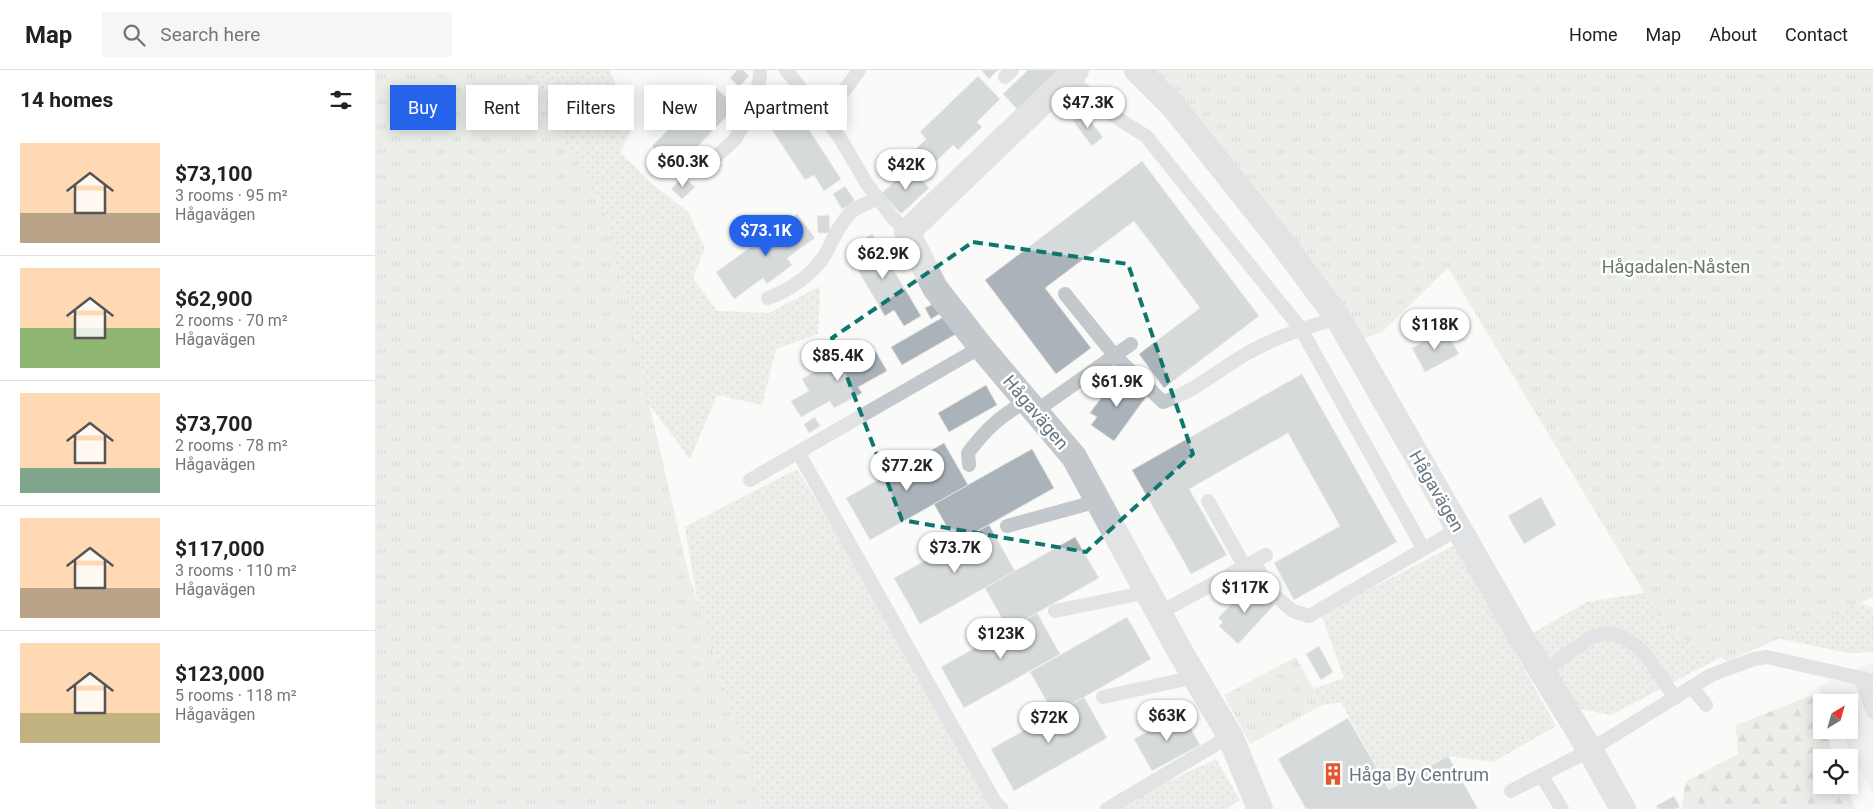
<!DOCTYPE html>
<html lang="en">
<head>
<meta charset="utf-8">
<style>
  :root { --surface:#fff; --page:#f6f6f6; --text:#202124; --muted:#757577; --line:#e0e0e0; --accent:#2563eb }
  body { margin:0; font-family:Roboto,sans-serif; background:var(--page); color:var(--text); height:100vh; display:flex; flex-direction:column; font-size:19px; white-space:nowrap }
  * { box-sizing:border-box; margin:0 }
  p { font-size:16px; color:var(--muted) }
  .icon { flex:none; width:28px; height:28px; fill:none; stroke:currentColor; stroke-width:2; stroke-linecap:round; stroke-linejoin:round }
  .map { position:relative; flex:1; overflow:hidden }
  .sheet { display:flex; flex-direction:column; background:var(--surface); width:375px }
  .sheet>* { flex:none }
  .hud { position:absolute; left:15px; top:15px; width:475px; height:45px; display:flex; gap:10px }
  .needle { width:32px; rotate:37deg }
  .tools { position:absolute; left:1438px; top:624px; display:grid; gap:10px }
  .tools a { display:grid; place-items:center; width:45px; height:45px; border-radius:0px; background:var(--surface); box-shadow:0 2px 12px #0003; font-size:25px }
  .price { position:absolute; translate:-50% -42px; padding:0 11px; border-radius:18px; background:#fff; color:#222; font-size:16px; line-height:32px; filter:drop-shadow(0 1px 2px #0008) }
  .price::after { content:''; position:absolute; left:50%; top:30px; width:15px; height:11px; margin-left:-8px; background:inherit; clip-path:polygon(0 0,100% 0,50% 100%) }
  .price.on { background:var(--accent); color:#fff }
  ul { padding:0; list-style:none }
  li { display:flex; align-items:center; gap:15px; height:125px; padding:0 20px }
  li+li { border-top:1px solid var(--line) }
  li span { display:grid; place-items:center; flex:none; width:140px; height:100px; border-radius:0px; color:#555 }
  li>.icon { margin-inline-start:auto }
  span .icon { width:60px; height:60px; fill:#fffc; stroke-width:1 }
  li b { font-size:21px }
  h2 { display:flex; justify-content:space-between; align-items:center; height:60px; padding:0 20px; font-size:21px }
  .tag { padding:0 18px; border-radius:0px; background:var(--surface); box-shadow:0 2px 12px #0003; font-size:18px; line-height:45px }
  .tag.on { background:var(--accent); color:#fff }
  header { display:flex; align-items:center; gap:30px; box-sizing:border-box; height:70px; padding:0 25px; background:var(--surface); border-bottom:1px solid var(--line) }
  header strong { font-size:24px }
  nav { display:flex; gap:28px; margin-inline-start:auto; font-size:18px }
  .search { width:350px; height:45px; background:var(--page); display:flex; align-items:center; gap:12px; box-sizing:border-box; padding:0 18px; border-radius:0px; color:var(--muted); font-size:19px }
  main { display:flex; flex:1; min-height:0 }
  .map>svg:first-child { display:block }
  .built { fill:#e8e9e9 }
  .grass { fill:url(#grass-dots) }
  .forest { fill:url(#forest-firs) }
  .park { fill:url(#park-tufts) }
  .building { fill:#aab3b9; stroke:#dcdcda }
  .lines { fill:none; stroke-linecap:round; stroke-linejoin:round }
  .service { stroke:#c3c8cc; stroke-width:14 }
  .minor { stroke:#c3c8cc; stroke-width:26 }
  .marked { fill:none; stroke:#0f766e; stroke-width:4; stroke-dasharray:10 6; stroke-linejoin:round }
  .labels { text-anchor:middle; dominant-baseline:central; stroke-width:5; stroke-linejoin:round; paint-order:stroke }
  .park-label { font-size:18px; fill:#687a64; stroke:#fff }
  .street-label { font-size:18px; fill:#657683; stroke:#fff }
  .poi-label { font-size:18px; fill:#657683; stroke:#fff; text-anchor:start }
</style>
</head>
<body>
<header>
<strong>Map</strong>
<div class="search"><svg class="icon" aria-label="search" viewBox="0 0 24 24"><circle cx="10" cy="10" r="6"/><path d="M15 15l6 6"/></svg>Search here</div>
<nav><a>Home</a><a>Map</a><a>About</a><a>Contact</a></nav>
</header>
<main>
<section class="sheet">
<h2>14 homes<svg class="icon" aria-label="filters" viewBox="0 0 24 24"><path d="M4 7h16M4 17h16"/><circle cx="9" cy="7" r="2"/><circle cx="15" cy="17" r="2"/></svg></h2>
<ul>
<li><span style="background:linear-gradient(#ffd9b3 70%,#b9a48a 0)"><svg class="icon" aria-label="home" viewBox="0 0 24 24"><path d="M3 11l9-7 9 7M6 9v11h12V9"/></svg></span><div><b>$73,100</b><p>3 rooms · 95 m²</p><p>Hågavägen</p></div></li>
<li><span style="background:linear-gradient(#ffd9b3 60%,#8fb573 0)"><svg class="icon" aria-label="home" viewBox="0 0 24 24"><path d="M3 11l9-7 9 7M6 9v11h12V9"/></svg></span><div><b>$62,900</b><p>2 rooms · 70 m²</p><p>Hågavägen</p></div></li>
<li><span style="background:linear-gradient(#ffd9b3 75%,#7fa58c 0)"><svg class="icon" aria-label="home" viewBox="0 0 24 24"><path d="M3 11l9-7 9 7M6 9v11h12V9"/></svg></span><div><b>$73,700</b><p>2 rooms · 78 m²</p><p>Hågavägen</p></div></li>
<li><span style="background:linear-gradient(#ffd9b3 70%,#b9a48a 0)"><svg class="icon" aria-label="home" viewBox="0 0 24 24"><path d="M3 11l9-7 9 7M6 9v11h12V9"/></svg></span><div><b>$117,000</b><p>3 rooms · 110 m²</p><p>Hågavägen</p></div></li>
<li><span style="background:linear-gradient(#ffd9b3 70%,#c2b280 0)"><svg class="icon" aria-label="home" viewBox="0 0 24 24"><path d="M3 11l9-7 9 7M6 9v11h12V9"/></svg></span><div><b>$123,000</b><p>5 rooms · 118 m²</p><p>Hågavägen</p></div></li>
</ul>
</section>
<div class="map">
<svg width="1498" height="739" viewBox="0 0 1498 739">
  <defs>
    <pattern id="grass-dots" width="8" height="8" patternUnits="userSpaceOnUse" patternTransform="scale(1.25)"><rect width="8" height="8" fill="#dadfd7"/><path d="M2 2h.1M6 6h.1" fill="none" stroke="#b4b9b4" stroke-width="1.8" stroke-linecap="round"/></pattern>
    <pattern id="forest-firs" width="22" height="20" patternUnits="userSpaceOnUse" patternTransform="scale(1.25)"><rect width="22" height="20" fill="#dadfd7"/><path d="M5 1l3.5 6h-7zM16 11l3.5 6h-7z" fill="#b4b9b4"/></pattern>
    <pattern id="park-tufts" width="24" height="20" patternUnits="userSpaceOnUse" patternTransform="scale(1.25)"><rect width="24" height="20" fill="#dadfd7"/><path d="M3 7l-1-3M5 7V3M7 7l1-3M15 17l-1-3M17 17v-4M19 17l1-3" fill="none" stroke="#b4b9b4"/></pattern>
  </defs>
  <rect width="100%" height="100%" fill="#fafaf8"/>
  <path class="built" d="M 1498,592 L 1498,725 L 1465,660 L 1474,660 L 1474,632 L 1451,632 L 1443,617 Z"/>
  <path class="grass" d="M 98,0 L 234,0 L 259,54 L 245,82 L 275,112 L 313,142 L 330,178 L 318,208 L 342,241 L 394,243 L 445,216 L 443,264 L 401,279 L 387,335 L 342,325 L 315,389 L 189,220 Z
    M 422,399 L 629,739 L 378,739 L 340,638 L 310,457 Z
    M 1080,475 L 1181,656 L 1118,692 L 1073,686 L 1014,720 L 966,632 L 947,635 L 938,619 L 969,608 L 946,544 Z
    M 1280,521 L 1472,528 L 1498,538 L 1498,582 L 1473,583 L 1388,565 L 1236,645 L 1200,638 L 1156,564 L 1212,532 Z
    M 841,689 L 865,730 L 851,739 L 735,739 Z"/>
  <path class="forest" d="M 1437,625 L 1446,650 L 1446,660 L 1450,660 L 1460,687 L 1446,688 L 1446,715 L 1471,715 L 1480,739 L 1307,739 L 1310,712 L 1363,684 L 1361,655 Z"/>
  <path class="park" d="M 0,0 L 153,0 L 231,146 L 313,502 L 388,739 L 0,739 Z
    M 755,0 L 1498,0 L 1498,527 L 1353,591 L 1293,562 L 1073,198 L 1006,263 L 968,274 L 894,169 Z
    M 921,587 L 947,635 L 875,674 L 849,625 Z"/>
  <path class="building" d="M 362,0 L 368,0 L 374,6 L 364,17 L 355,8 Z
    M 606,0 L 623,0 L 614,9 Z
    M 653,0 L 688,0 L 644,41 L 628,24 Z
    M 603,6 L 625,29 L 602,52 L 607,57 L 583,80 L 578,75 L 553,99 L 537,83 L 551,69 L 545,62 Z
    M 338,15 L 361,37 L 300,99 L 277,76 Z
    M 414,29 L 466,109 L 449,121 L 439,105 L 430,110 L 397,60 L 406,54 L 397,40 Z
    M 709,43 L 728,67 L 717,76 L 698,51 Z
    M 767,91 L 884,246 L 789,318 L 764,284 L 825,238 L 759,151 L 670,218 L 716,278 L 681,304 L 610,210 Z
    M 536,97 L 554,118 L 526,144 L 507,123 Z
    M 308,106 L 320,117 L 307,129 L 296,119 Z
    M 470,116 L 480,131 L 467,139 L 458,124 Z
    M 422,144 L 440,168 L 412,188 L 417,195 L 392,214 L 388,208 L 359,229 L 341,202 Z
    M 454,145 L 455,163 L 443,163 L 442,146 Z
    M 497,164 L 546,246 L 529,256 L 519,240 L 510,246 L 471,180 Z
    M 560,233 L 566,243 L 556,249 L 550,238 Z
    M 570,246 L 581,264 L 527,295 L 516,277 Z
    M 1070,260 L 1084,284 L 1050,302 L 1037,278 Z
    M 479,280 L 486,291 L 501,282 L 512,301 L 483,317 L 487,323 L 459,338 L 455,331 L 426,347 L 416,331 L 434,321 L 427,309 Z
    M 927,304 L 1022,472 L 919,530 L 899,493 L 965,456 L 913,363 L 814,419 L 852,485 L 816,504 L 757,400 Z
    M 741,308 L 748,313 L 751,308 L 773,324 L 739,371 L 716,355 L 722,347 L 715,343 Z
    M 611,315 L 622,335 L 574,362 L 563,343 Z
    M 440,347 L 445,356 L 434,363 L 429,354 Z
    M 569,373 L 593,415 L 495,470 L 471,428 Z
    M 657,379 L 679,418 L 581,473 L 559,434 Z
    M 1166,427 L 1181,455 L 1149,474 L 1133,446 Z
    M 614,455 L 640,501 L 545,554 L 519,508 Z
    M 700,467 L 724,508 L 633,559 L 610,518 Z
    M 873,517 L 878,522 L 882,517 L 900,534 L 863,574 L 844,556 L 848,552 L 843,548 Z
    M 662,543 L 685,584 L 589,638 L 566,597 Z
    M 752,547 L 776,589 L 679,644 L 655,602 Z
    M 944,576 L 958,602 L 946,610 L 931,584 Z
    M 709,627 L 732,668 L 639,721 L 616,679 Z
    M 807,643 L 825,675 L 777,701 L 759,669 Z
    M 973,648 L 1014,720 L 1073,686 L 1103,739 L 931,739 L 903,689 Z
    M 1299,726 L 1305,737 L 1301,739 L 1283,739 L 1281,736 Z"/>
  <g class="lines">
    <path class="service" d="M 411,0 L 465,68 L 492,114 L 518,148 L 532,162
      M 695,6 C 717,31 743,50 771,66 L 926,259 L 1048,478
      M 630,7 L 637,0
      M 444,40 C 463,30 472,18 484,0
      M 326,101 L 360,69 L 374,46 L 385,8 L 385,0
      M 690,224 L 740,286 L 788,332 C 822,321 849,295 880,279 C 906,265 935,256 963,248
      M 393,228 C 415,220 439,204 451,183 C 458,169 464,155 475,143 C 482,136 494,133 503,128
      M 661,341 L 756,274
      M 423,382 L 620,732 L 627,739
      M 594,395 L 593,383 C 611,359 625,346 652,331
      M 375,410 L 606,277
      M 833,431 L 870,497
      M 632,456 L 723,431
      M 879,492 L 898,524 L 918,541 L 934,546 L 1083,459
      M 680,541 L 773,522
      M 784,543 L 891,485
      M 1169,606 C 1179,593 1190,584 1204,576 C 1209,572 1215,567 1220,566 C 1259,553 1282,602 1300,628
      M 1486,608 L 1498,642
      M 1317,617 L 1331,635
      M 728,627 L 820,607
      M 1166,705 L 1187,739
      M 1136,721 L 1215,680 L 1336,605 L 1379,589 L 1392,587 L 1498,611
      M 732,739 L 855,666"/>
    <path class="minor" d="M 701,0 L 532,162 L 560,218 L 606,277 L 699,387 L 803,578 L 855,666 L 885,739
      M 762,0 L 799,37 L 904,169 L 963,248 L 1147,569 L 1215,680 L 1248,739"/>
  </g>
  <path d="M0 0H1498V739H0ZM 598,172 L 753,194 L 818,384 L 711,482 L 527,450 L 457,268 Z" fill="#fafaf8" fill-opacity=".55" fill-rule="evenodd"/>
  <path class="marked" d="M 598,172 L 753,194 L 818,384 L 711,482 L 527,450 L 457,268 Z"/>
  <defs>
    <symbol id="building-bare" viewBox="-9 -9 18 18"><path d="M-4-6H4V6H1V3H-1V6H-4ZM-2.5-4.3h1.7v1.8h-1.7ZM.8-4.3h1.7v1.8H.8ZM-2.5-1h1.7V.8h-1.7ZM.8-1h1.7V.8H.8Z" fill="#e4572e" stroke="#fff" stroke-width="2.5" paint-order="stroke"/></symbol>
  </defs>
  <g fill-rule="evenodd">
    <use href="#building-bare" x="942" y="688" width="32" height="32"/>
  </g>
  <g class="labels">
    <g class="park-label">
      <text x="1301" y="196">Hågadalen-Nåsten</text>
    </g>
    <g class="street-label">
      <text transform="translate(661 342) rotate(50)">Hågavägen</text>
      <text transform="translate(1062 421) rotate(60)">Hågavägen</text>
    </g>
    <g class="poi-label">
      <text x="974" y="704">Håga By Centrum</text>
    </g>
  </g>
</svg>
<div class="tools">
<a><svg class="needle" viewBox="-14 -14 28 28"><path d="M0-13l5 13h-10z" fill="#e53935"/><path d="M0 13l5-13h-10z" fill="#757577"/></svg></a>
<a><svg class="icon" aria-label="locate" viewBox="0 0 24 24"><circle cx="12" cy="12" r="6"/><path d="M12 2v4M12 18v4M2 12h4M18 12h4"/></svg></a>
</div>
<b class="price" style="left:713px;top:59px">$47.3K</b>
<b class="price" style="left:308px;top:118px">$60.3K</b>
<b class="price" style="left:531px;top:121px">$42K</b>
<b class="price on" style="left:391px;top:187px">$73.1K</b>
<b class="price" style="left:508px;top:210px">$62.9K</b>
<b class="price" style="left:1060px;top:281px">$118K</b>
<b class="price" style="left:463px;top:312px">$85.4K</b>
<b class="price" style="left:742px;top:338px">$61.9K</b>
<b class="price" style="left:532px;top:422px">$77.2K</b>
<b class="price" style="left:580px;top:504px">$73.7K</b>
<b class="price" style="left:870px;top:544px">$117K</b>
<b class="price" style="left:626px;top:590px">$123K</b>
<b class="price" style="left:792px;top:672px">$63K</b>
<b class="price" style="left:674px;top:674px">$72K</b>
<div class="hud">
<a class="tag on">Buy</a>
<a class="tag">Rent</a>
<a class="tag">Filters</a>
<a class="tag">New</a>
<a class="tag">Apartment</a>
</div>
</div>
</main>
</body>
</html>
